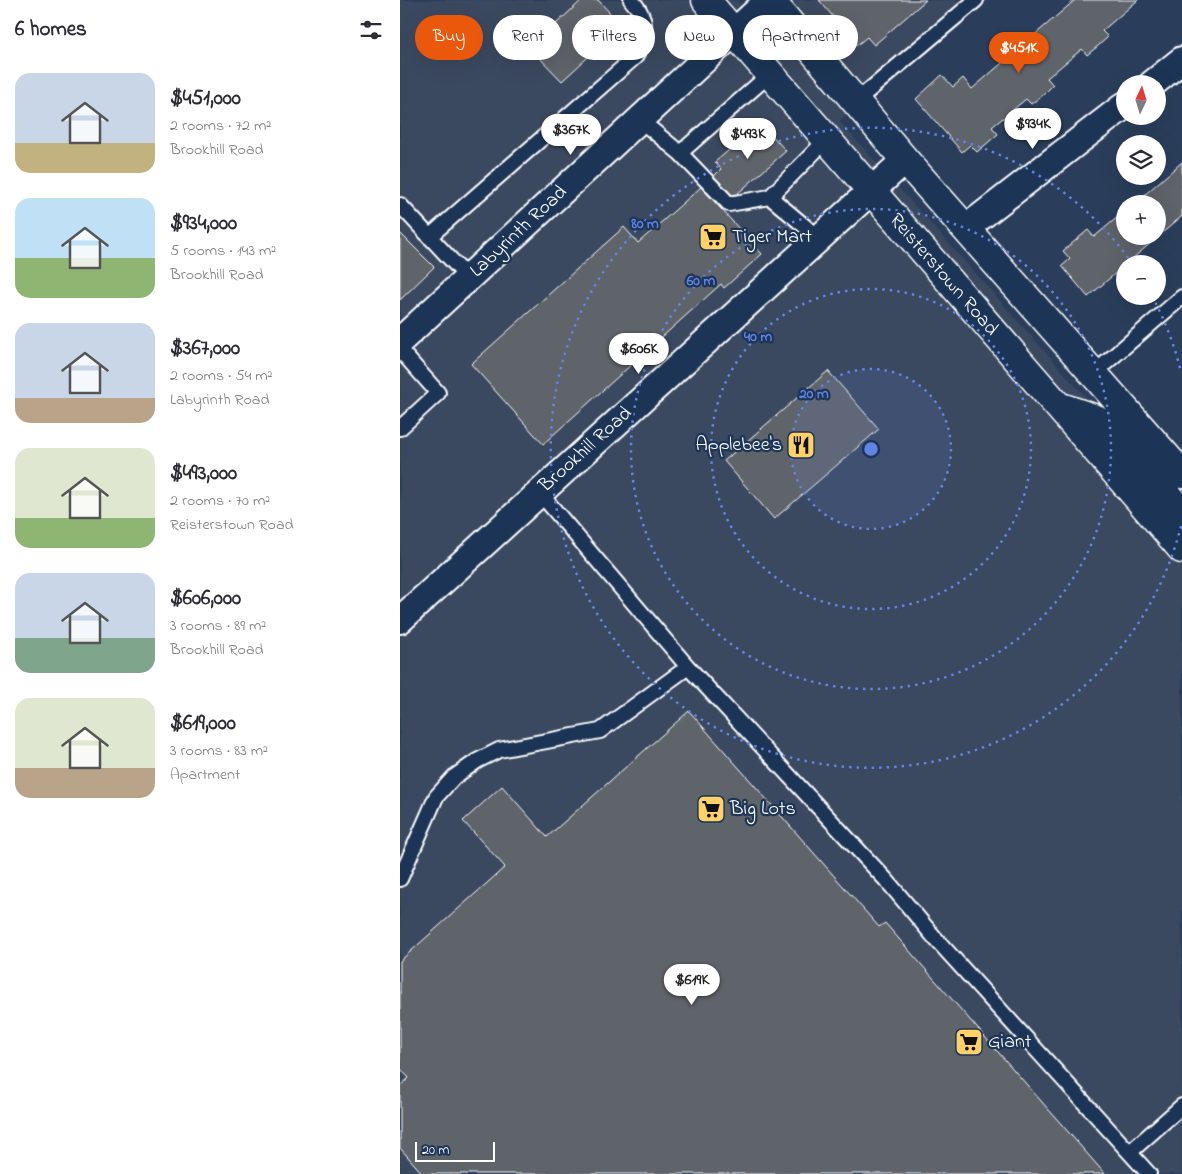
<!DOCTYPE html>
<html lang="en">
<head>
<meta charset="utf-8">
<style>
  :root { --surface:#fff; --page:#f7f7f7; --text:#2b2b33; --muted:#7c7c81; --accent:#ea580c }
  body { margin:0; font-family:"Indie Flower",sans-serif; background:var(--page); color:var(--text); height:100vh; display:flex; flex-direction:column; font-size:19px; white-space:nowrap }
  * { box-sizing:border-box; margin:0 }
  p { font-size:16px; color:var(--muted) }
  .icon { flex:none; width:28px; height:28px; fill:none; stroke:currentColor; stroke-width:2; stroke-linecap:round; stroke-linejoin:round }
  .map { position:relative; flex:1; overflow:hidden }
  .panel { display:flex; flex-direction:column; background:var(--surface); width:400px }
  .panel>* { flex:none }
  .hud { position:absolute; left:15px; top:15px; width:475px; height:45px; display:flex; gap:10px }
  .needle { width:32px; rotate:4deg }
  .fabs { position:absolute; left:716px; top:75px; display:grid; gap:10px }
  .fabs a { display:grid; place-items:center; width:50px; height:50px; border-radius:50%; background:var(--surface); box-shadow:0 5px 20px #0002; font-size:25px }
  .scale { position:absolute; left:15px; bottom:12px; width:80px; box-sizing:border-box; padding-left:5px; border:2px solid #fff; border-top:0; font-size:14px; line-height:18px; white-space:nowrap; color:#fff; -webkit-text-stroke:4px #1d3557; paint-order:stroke }
  .price { position:absolute; translate:-50% -42px; padding:0 11px; border-radius:18px; background:#fff; color:#222; font-size:16px; line-height:32px; filter:drop-shadow(0 1px 2px #0008) }
  .price::after { content:''; position:absolute; left:50%; top:30px; width:15px; height:11px; margin-left:-8px; background:inherit; clip-path:polygon(0 0,100% 0,50% 100%) }
  .price.selected { background:var(--accent); color:#fff }
  ul { padding:0; list-style:none }
  li { display:flex; align-items:center; gap:15px; height:125px; padding:0 15px }
  li span { display:grid; place-items:center; flex:none; width:140px; height:100px; border-radius:15px; color:#555 }
  li>.icon { margin-inline-start:auto }
  span .icon { width:60px; height:60px; fill:#fffc; stroke-width:1 }
  li b { font-size:21px }
  h2 { display:flex; justify-content:space-between; align-items:center; height:60px; padding:0 15px; font-size:21px }
  .pill { padding:0 18px; border-radius:22px; background:var(--surface); box-shadow:0 5px 20px #0002; font-size:18px; line-height:45px }
  .pill.selected { background:var(--accent); color:#fff }
  main { display:flex; flex:1; min-height:0 }
  .map>svg:first-child { display:block }
  .built { fill:#3a4960 }
  .building { fill:#5e646a; stroke:#fff }
  .lines { fill:none; stroke-linecap:round; stroke-linejoin:round }
  .lane-casing { stroke:#fff; stroke-width:18 }
  .street-casing { stroke:#fff; stroke-width:30 }
  .primary-casing { stroke:#fff; stroke-width:31 }
  .lane { stroke:#1d3557; stroke-width:14 }
  .street { stroke:#1d3557; stroke-width:26 }
  .primary { stroke:#1d3557; stroke-width:28 }
  .ring { fill:none; stroke:#6183e4; stroke-width:2.5; stroke-dasharray:2.5 5 }
  .labels { text-anchor:middle; dominant-baseline:central; stroke-width:4.5; stroke-linejoin:round; paint-order:stroke }
  .street-label { font-size:20px; fill:#fff; stroke:#1d3557 }
  .poi-label { font-size:20px; fill:#fff; stroke:#1d3557; text-anchor:start }
  .centre { fill:#6183e4; stroke:#1d3557; stroke-width:2.5 }
  .ring-label { font-size:15px; text-anchor:middle; font-weight:bold; fill:#6183e4; stroke:#1d3557; stroke-width:4.5; stroke-linejoin:round; paint-order:stroke }
</style>
</head>
<body>
<main>
<section class="panel">
<h2>6 homes<svg class="icon" aria-label="filters" viewBox="0 0 24 24"><path d="M4 7h16M4 17h16"/><circle cx="9" cy="7" r="2"/><circle cx="15" cy="17" r="2"/></svg></h2>
<ul>
<li><span style="background:linear-gradient(#c9d6e8 70%,#c2b280 0)"><svg class="icon" aria-label="home" viewBox="0 0 24 24"><path d="M3 11l9-7 9 7M6 9v11h12V9"/></svg></span><div><b>$451,000</b><p>2 rooms · 72 m²</p><p>Brookhill Road</p></div></li>
<li><span style="background:linear-gradient(#bfe0f5 60%,#8fb573 0)"><svg class="icon" aria-label="home" viewBox="0 0 24 24"><path d="M3 11l9-7 9 7M6 9v11h12V9"/></svg></span><div><b>$934,000</b><p>5 rooms · 143 m²</p><p>Brookhill Road</p></div></li>
<li><span style="background:linear-gradient(#c9d6e8 75%,#b9a48a 0)"><svg class="icon" aria-label="home" viewBox="0 0 24 24"><path d="M3 11l9-7 9 7M6 9v11h12V9"/></svg></span><div><b>$367,000</b><p>2 rooms · 54 m²</p><p>Labyrinth Road</p></div></li>
<li><span style="background:linear-gradient(#dfe7d0 70%,#8fb573 0)"><svg class="icon" aria-label="home" viewBox="0 0 24 24"><path d="M3 11l9-7 9 7M6 9v11h12V9"/></svg></span><div><b>$493,000</b><p>2 rooms · 70 m²</p><p>Reisterstown Road</p></div></li>
<li><span style="background:linear-gradient(#c9d6e8 65%,#7fa58c 0)"><svg class="icon" aria-label="home" viewBox="0 0 24 24"><path d="M3 11l9-7 9 7M6 9v11h12V9"/></svg></span><div><b>$606,000</b><p>3 rooms · 89 m²</p><p>Brookhill Road</p></div></li>
<li><span style="background:linear-gradient(#dfe7d0 70%,#b9a48a 0)"><svg class="icon" aria-label="home" viewBox="0 0 24 24"><path d="M3 11l9-7 9 7M6 9v11h12V9"/></svg></span><div><b>$619,000</b><p>3 rooms · 83 m²</p><p>Apartment</p></div></li>
</ul>
</section>
<div class="map">
<svg width="782" height="1174" viewBox="0 0 782 1174">
  <rect width="100%" height="100%" fill="#2a3e5b"/>
  <filter id="ink" filterUnits="userSpaceOnUse"><feTurbulence type="fractalNoise" baseFrequency=".02" numOctaves="2"/><feDisplacementMap in="SourceGraphic" scale="10" xChannelSelector="R" yChannelSelector="G"/><feConvolveMatrix kernelMatrix="1 2 1 2 8 2 1 2 1" color-interpolation-filters="sRGB"/></filter>
  <g filter="url(#ink)">
    <path class="built" d="M 0,0 L 336,0 L 346,10 L 358,0 L 582,0 L 439,121 L 782,505 L 782,1174 L 0,1174 Z"/>
    <path class="building" d="M 182,0 L 198,0 L 222,26 L 162,81 L 130,48 Z
      M 419,0 L 526,0 L 474,45 L 467,37 L 457,45 Z
      M 675,0 L 738,0 L 702,31 L 708,37 L 698,46 L 687,55 L 682,49 L 647,78 L 653,85 L 643,95 L 631,104 L 626,99 L 592,127 L 598,134 L 577,152 L 570,145 L 562,152 L 516,99 L 542,75 L 553,87 L 563,78 L 572,89 Z
      M 361,123 L 386,151 L 337,194 L 332,195 L 314,176 L 321,169 L 315,162 Z
      M 782,162 L 782,216 L 688,297 L 662,266 L 670,259 L 663,251 L 688,230 L 694,237 L 725,211 L 725,236 L 758,236 L 758,204 L 734,204 Z
      M 301,187 L 362,254 L 324,288 L 321,284 L 143,444 L 71,364 L 224,227 L 238,243 Z
      M 0,233 L 34,267 L 0,300 Z
      M 428,371 L 479,429 L 374,519 L 324,461 Z
      M 289,711 L 479,927 L 485,923 L 705,1174 L 23,1174 L 0,1148 L 0,1086 L 9,1078 L 0,1068 L 0,961 L 105,867 L 63,821 L 102,786 L 147,837 Z"/>
    <g class="lines">
      <defs>
        <path id="lane" d="M 455,102 L 576,0
          M 240,120 L 280,153 L 329,204 L 370,197 L 420,239
          M 280,153 L 370,74
          M 370,197 L 427,139
          M 0,205 L 69,279
          M 29,237 L 235,57 C 247,37 249,18 231,0
          M 0,350 L 38,393 L 0,428
          M 693,374 L 782,297
          M 139,492 L 288,667 L 488,882 L 535,938 L 749,1174
          M 0,879 L 36,797 L 54,777 L 77,761 L 99,750 L 200,731 L 288,667
          M 730,1152 L 782,1106"/>
        <path id="street" d="M 752,84 L 782,60
          M 566,228 L 725,105
          M 0,341 L 369,0
          M 0,620 L 505,160"/>
        <path id="primary" d="M 306,0 L 782,549
          M 370,0 L 505,160 L 782,474
          M 658,406 L 696,419 L 704,425 L 782,512"/>
      </defs>
      <use href="#lane" class="lane-casing"/>
      <use href="#street" class="street-casing"/>
      <use href="#primary" class="primary-casing"/>
      <use href="#lane" class="lane"/>
      <use href="#street" class="street"/>
      <use href="#primary" class="primary"/>
    </g>
  </g>
  <circle cx="471" cy="449" r="80" fill="#6183e4" fill-opacity=".12"/>
  <g class="ring">
    <circle cx="471" cy="449" r="80"/>
    <circle cx="471" cy="449" r="160"/>
    <circle cx="471" cy="449" r="240"/>
    <path d="M781 526A320 320 0 1 1 732 263M752 296A320 320 0 0 1 781 372"/>
  </g>
  <defs>
    <symbol id="supermarket-square" viewBox="-11 -11 22 22"><rect x="-9" y="-9" width="18" height="18" rx="4" fill="#ffd166" stroke="#1d3557"/><path d="M-6-5.5h2.5l.6 2H6L4.5 2H-2.5L-4.4-4H-6ZM-1.5 3.2a1.3 1.3 0 1 0 .1 0ZM3 3.2a1.3 1.3 0 1 0 .1 0Z" fill="#111"/></symbol>
    <symbol id="restaurant-square" viewBox="-11 -11 22 22"><rect x="-9" y="-9" width="18" height="18" rx="4" fill="#ffd166" stroke="#1d3557"/><path d="M-5-6h1v4h1v-4h1v4h1v-4h1v5L-1.5 .5V6h-2V.5L-5-1ZM5-6V6H3V1.5H1.5Q1.5-4 5-6Z" fill="#111"/></symbol>
  </defs>
  <g fill-rule="evenodd">
    <use href="#supermarket-square" x="297" y="221" width="32" height="32"/>
    <use href="#restaurant-square" x="385" y="429" width="32" height="32"/>
    <use href="#supermarket-square" x="295" y="793" width="32" height="32"/>
    <use href="#supermarket-square" x="553" y="1026" width="32" height="32"/>
  </g>
  <g class="labels">
    <g class="street-label">
      <text transform="translate(119 232) rotate(-43)">Labyrinth Road</text>
      <text transform="translate(543 275) rotate(49)">Reisterstown Road</text>
      <text transform="translate(186 450) rotate(-42)">Brookhill Road</text>
    </g>
    <g class="poi-label">
      <text x="332" y="237">Tiger Mart</text>
      <text x="382" y="445" text-anchor="end">Applebee's</text>
      <text x="330" y="809">Big Lots</text>
      <text x="588" y="1042">Giant</text>
    </g>
  </g>
  <circle cx="471" cy="449" r="8" class="centre"/>
  <g class="ring-label">
    <text x="245" y="228">80 m</text>
    <text x="301" y="285">60 m</text>
    <text x="358" y="341">40 m</text>
    <text x="414" y="398">20 m</text>
  </g>
</svg>
<div class="fabs">
<a><svg class="needle" viewBox="-14 -14 28 28"><path d="M0-13l5 13h-10z" fill="#e53935"/><path d="M0 13l5-13h-10z" fill="#7c7c81"/></svg></a>
<a><svg class="icon" aria-label="layers" viewBox="0 0 24 24"><path d="M12 4l9 5-9 5-9-5zM3 14l9 5 9-5"/></svg></a>
<a>+</a>
<a>−</a>
</div>
<div class="scale">20 m</div>
<b class="price selected" style="left:619px;top:74px">$451K</b>
<b class="price" style="left:633px;top:150px">$934K</b>
<b class="price" style="left:171px;top:156px">$367K</b>
<b class="price" style="left:348px;top:160px">$493K</b>
<b class="price" style="left:239px;top:375px">$606K</b>
<b class="price" style="left:292px;top:1006px">$619K</b>
<div class="hud">
<a class="pill selected">Buy</a>
<a class="pill">Rent</a>
<a class="pill">Filters</a>
<a class="pill">New</a>
<a class="pill">Apartment</a>
</div>
</div>
</main>
</body>
</html>
